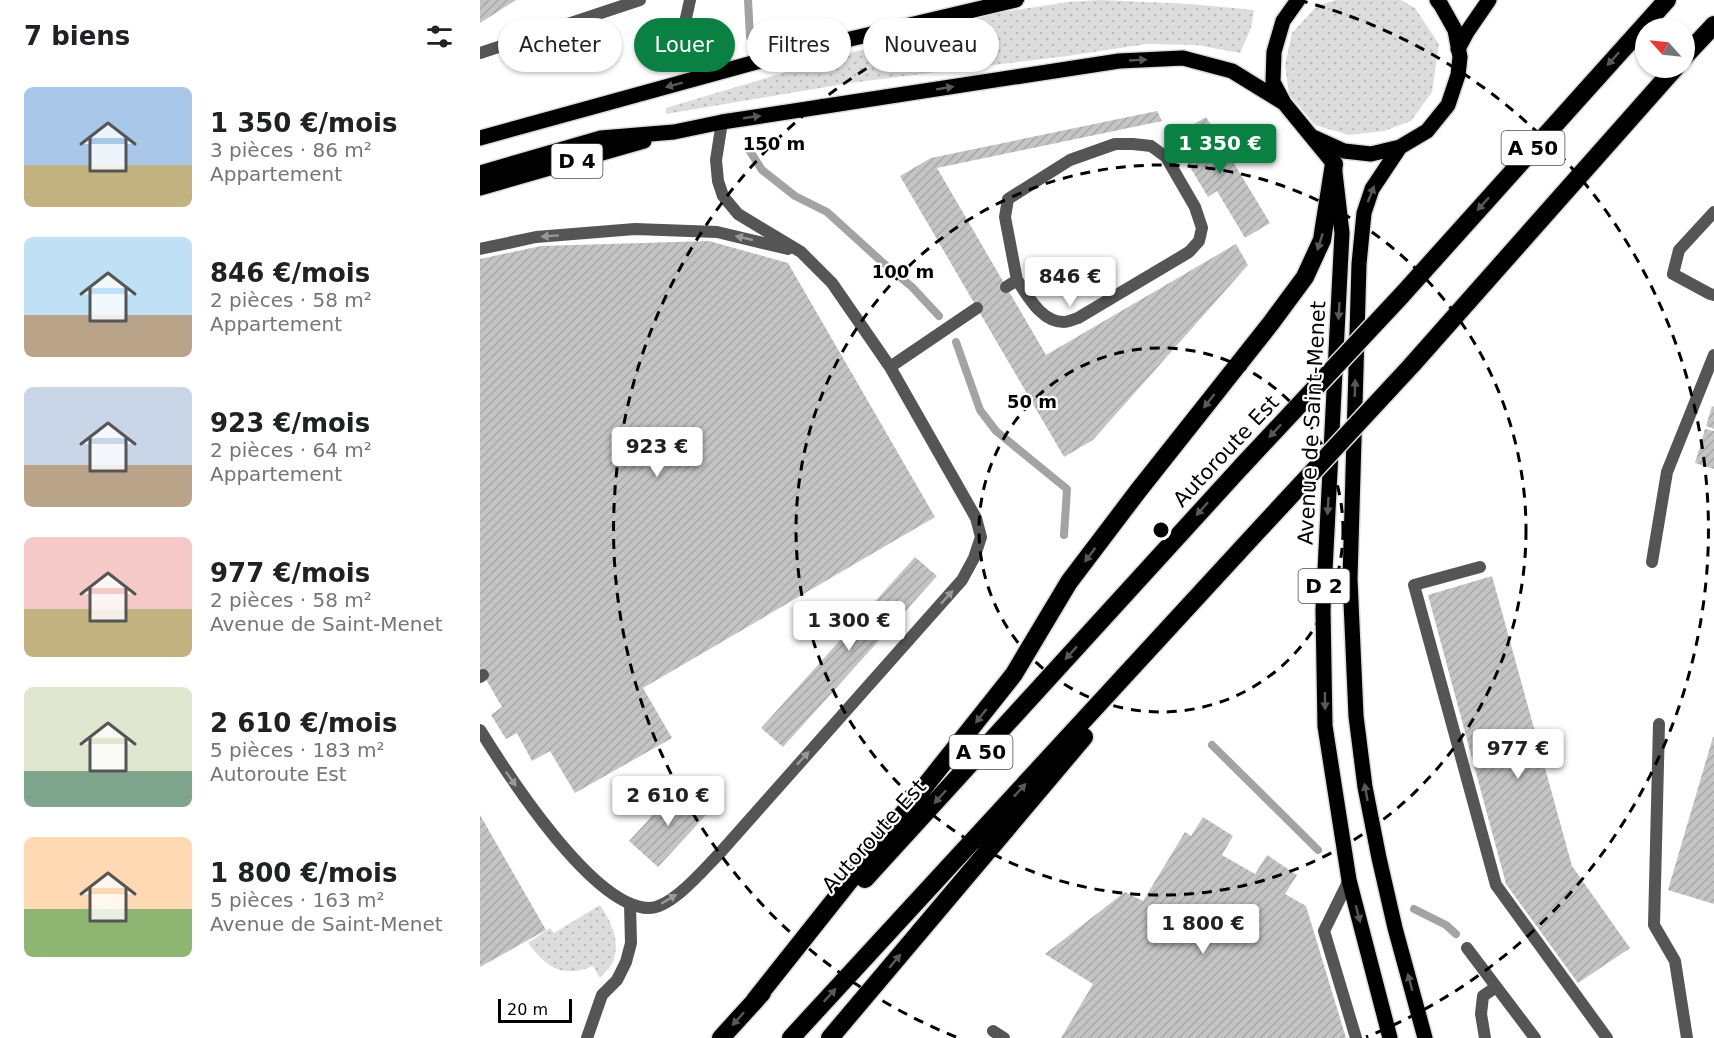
<!DOCTYPE html>
<html lang="fr">
<head>
<meta charset="utf-8">
<style>
  :root { --surface:#fff; --page:#f2f2f2; --text:#202124; --muted:#757577; --accent:#0b8043 }
  body { margin:0; font-family:"DejaVu Sans",sans-serif; background:var(--page); color:var(--text); height:100vh; display:flex; flex-direction:column; font-size:22px; white-space:nowrap }
  * { box-sizing:border-box; margin:0 }
  p { font-size:20px; color:var(--muted) }
  .icon { flex:none; width:33px; height:33px; fill:none; stroke:currentColor; stroke-width:2; stroke-linecap:round; stroke-linejoin:round }
  .map { position:relative; flex:1; overflow:hidden }
  .side { display:flex; flex-direction:column; background:var(--surface); width:480px }
  .side>* { flex:none }
  .guide { position:absolute; left:18px; top:18px; width:570px; height:54px; display:flex; gap:12px }
  .needle { width:39px; rotate:297deg }
  .controls { position:absolute; left:1155px; top:18px; display:grid; gap:12px }
  .controls a { display:grid; place-items:center; width:60px; height:60px; border-radius:50%; background:var(--surface); box-shadow:0 2px 4px #0004; font-size:30px }
  .scale { position:absolute; left:18px; bottom:15px; width:74px; box-sizing:border-box; padding-left:6px; border:3px solid #000; border-top:0; font-size:16px; line-height:21px; white-space:nowrap; color:#000; -webkit-text-stroke:4px #fff; paint-order:stroke }
  .price { position:absolute; translate:-50% -51px; padding:0 14px; border-radius:6px; background:#fff; color:#222; font-size:20px; line-height:39px; filter:drop-shadow(0 2px 3px #0008) }
  .price::after { content:''; position:absolute; left:50%; top:36px; width:18px; height:14px; margin-left:-9px; background:inherit; clip-path:polygon(0 0,100% 0,50% 100%) }
  .price.selected { background:var(--accent); color:#fff }
  ul { padding:0; list-style:none }
  li { display:flex; align-items:center; gap:18px; height:150px; padding:0 24px }
  li span { display:grid; place-items:center; flex:none; width:168px; height:120px; border-radius:9px; color:#555 }
  li>.icon { margin-inline-start:auto }
  span .icon { width:72px; height:72px; fill:#fffc; stroke-width:1 }
  li b { font-size:26px }
  h2 { display:flex; justify-content:space-between; align-items:center; height:72px; padding:0 24px; font-size:26px }
  .tag { padding:0 21px; border-radius:27px; background:var(--surface); box-shadow:0 2px 4px #0004; font-size:21px; line-height:54px }
  .tag.selected { background:var(--accent); color:#fff }
  main { display:flex; flex:1; min-height:0 }
  .map>svg:first-child { display:block }
  .grass { fill:url(#grass-dots) }
  .lines { fill:none; stroke-linecap:round; stroke-linejoin:round }
  .stream { stroke:#a3a3a3; stroke-width:8 }
  .building { fill:url(#building-hatch) }
  .primary-casing { stroke:#dbdbdb; stroke-width:18 }
  .highway-casing { stroke:#dbdbdb; stroke-width:21 }
  .lane { stroke:#555; stroke-width:12 }
  .primary { stroke:#000; stroke-width:15 }
  .highway { stroke:#000; stroke-width:18 }
  .highway-bridge-casing { stroke:#dbdbdb; stroke-width:21; stroke-linecap:butt }
  .highway-bridge { stroke:#000; stroke-width:18 }
  .oneway { fill:#595959 }
  .oneway2 { fill:#999 }
  .ring { fill:none; stroke:#000; stroke-width:3; stroke-dasharray:10 8 }
  .labels { text-anchor:middle; dominant-baseline:central; stroke-width:4.5; stroke-linejoin:round; paint-order:stroke }
  .shield { fill:#fff; stroke:#4c4c4c; stroke-width:1.5 }
  .shield-label { font-size:20px; font-weight:bold; fill:#000 }
  .street-label { font-size:21px; fill:#000; stroke:#fff }
  .centre { fill:#000; stroke:#fff; stroke-width:3 }
  .ring-label { font-size:18px; text-anchor:middle; font-weight:bold; fill:#000; stroke:#fff; stroke-width:4.5; stroke-linejoin:round; paint-order:stroke }
</style>
</head>
<body>
<main>
<section class="side">
<h2>7 biens<svg class="icon" aria-label="filters" viewBox="0 0 24 24"><path d="M4 7h16M4 17h16"/><circle cx="9" cy="7" r="2"/><circle cx="15" cy="17" r="2"/></svg></h2>
<ul>
<li><span style="background:linear-gradient(#a9c7e8 65%,#c2b280 0)"><svg class="icon" aria-label="home" viewBox="0 0 24 24"><path d="M3 11l9-7 9 7M6 9v11h12V9"/></svg></span><div><b>1 350 €/mois</b><p>3 pièces · 86 m²</p><p>Appartement</p></div></li>
<li><span style="background:linear-gradient(#bfe0f5 65%,#b9a48a 0)"><svg class="icon" aria-label="home" viewBox="0 0 24 24"><path d="M3 11l9-7 9 7M6 9v11h12V9"/></svg></span><div><b>846 €/mois</b><p>2 pièces · 58 m²</p><p>Appartement</p></div></li>
<li><span style="background:linear-gradient(#c9d6e8 65%,#b9a48a 0)"><svg class="icon" aria-label="home" viewBox="0 0 24 24"><path d="M3 11l9-7 9 7M6 9v11h12V9"/></svg></span><div><b>923 €/mois</b><p>2 pièces · 64 m²</p><p>Appartement</p></div></li>
<li><span style="background:linear-gradient(#f6c9c9 60%,#c2b280 0)"><svg class="icon" aria-label="home" viewBox="0 0 24 24"><path d="M3 11l9-7 9 7M6 9v11h12V9"/></svg></span><div><b>977 €/mois</b><p>2 pièces · 58 m²</p><p>Avenue de Saint-Menet</p></div></li>
<li><span style="background:linear-gradient(#dfe7d0 70%,#7fa58c 0)"><svg class="icon" aria-label="home" viewBox="0 0 24 24"><path d="M3 11l9-7 9 7M6 9v11h12V9"/></svg></span><div><b>2 610 €/mois</b><p>5 pièces · 183 m²</p><p>Autoroute Est</p></div></li>
<li><span style="background:linear-gradient(#ffd9b3 60%,#8fb573 0)"><svg class="icon" aria-label="home" viewBox="0 0 24 24"><path d="M3 11l9-7 9 7M6 9v11h12V9"/></svg></span><div><b>1 800 €/mois</b><p>5 pièces · 163 m²</p><p>Avenue de Saint-Menet</p></div></li>
</ul>
</section>
<div class="map">
<svg width="1234" height="1038" viewBox="0 0 1234 1038">
  <defs>
    <pattern id="grass-dots" width="8" height="8" patternUnits="userSpaceOnUse" patternTransform="scale(1.5)"><rect width="8" height="8" fill="#dcdcdc"/><path d="M2 2h.1M6 6h.1" fill="none" stroke="#bbb" stroke-width="1.8" stroke-linecap="round"/></pattern>
    <pattern id="building-hatch" width="6" height="6" patternUnits="userSpaceOnUse" patternTransform="scale(1.5)"><rect width="6" height="6" fill="#c4c4c4"/><path d="M-1 1l2-2M0 6l6-6M5 7l2-2" fill="none" stroke="#a7a7a7"/></pattern>
  </defs>
  <rect width="100%" height="100%" fill="#fff"/>
  <path class="grass" d="M 621,0 L 711,4 L 774,10 L 771,28 L 760,53 L 717,45 L 667,44 L 587,56 L 370,83 L 186,114 L 186,108 L 360,56 L 517,13 L 588,2 Z
    M 856,0 L 921,0 L 935,8 L 959,44 L 952,92 L 931,121 L 904,131 L 869,135 L 835,125 L 809,94 L 805,65 L 812,33 L 837,6 Z
    M 120,905 C 130,920 140,939 134,958 C 133,965 125,972 120,978 L 113,966 C 83,979 66,967 48,943 L 70,928 L 74,933 Z"/>
  <g class="lines">
    <path class="stream" d="M 268,0 L 270,37
      M 268,148 L 282,170 L 315,196 L 347,212 L 401,261 L 432,287 L 459,316
      M 476,342 L 500,410 L 516,431 L 587,489 L 584,535
      M 732,745 L 838,850
      M 934,909 L 966,925 L 976,934"/>
  </g>
  <path class="building" d="M 0,0 L 36,0 L 0,23 Z
    M 677,111 L 682,121 L 457,168 L 566,355 L 756,244 L 768,265 L 613,440 L 584,457 L 420,176 L 451,158 Z
    M 726,117 L 790,223 L 765,238 L 737,191 L 728,197 L 692,137 Z
    M 229,241 L 308,263 L 455,517 L 163,688 L 192,738 L 95,793 L 70,751 L 52,761 L 37,733 L 26,739 L 11,715 L 22,707 L 0,669 L 0,259 L 61,246 Z
    M 1232,406 L 1234,407 L 1234,429 L 1226,426 Z
    M 1225,429 L 1234,431 L 1234,469 L 1215,463 Z
    M 435,557 L 457,576 L 303,747 L 281,728 Z
    M 1012,576 L 1092,866 L 1150,948 L 1098,983 L 1026,884 L 948,595 Z
    M 1233,737 L 1234,737 L 1234,904 L 1188,890 Z
    M 199,787 L 228,813 L 178,867 L 149,841 Z
    M 0,815 L 66,930 L 0,967 Z
    M 723,817 L 753,836 L 742,855 L 775,874 L 787,855 L 817,875 L 805,894 L 826,906 L 866,1038 L 581,1038 L 613,984 L 565,954 L 645,892 L 663,901 L 705,832 L 711,836 Z"/>
  <g class="lines">
    <defs>
      <path id="primary" d="M 818,0 L 803,21 L 794,52 L 793,82 L 804,103 L 831,136 L 864,151 L 891,154 L 920,147 L 947,131 L 968,105 L 978,75 L 980,57 L 975,30 L 961,5 L 957,0
        M 978,49 L 987,32 L 1009,0
        M 831,136 L 854,164 L 862,233 L 843,610 L 845,726 L 869,880 L 910,1038
        M 0,138 L 298,56 L 536,0
        M 920,147 L 892,189 L 884,213 L 879,264 L 870,579 L 876,716 L 885,787 L 899,858 L 915,928 L 945,1038
        M 0,173 L 121,138 L 194,132 L 242,122 L 639,61 L 703,58 L 752,71 L 804,103
        M 0,188 L 164,141"/>
      <path id="highway" d="M 1204,57 L 1234,25
        M 921,296 L 1187,0
        M 931,366 L 1195,68
        M 385,879 L 762,466
        M 275,1000 L 534,674 L 589,582 L 658,491 L 791,323 L 825,277 L 842,240 L 854,164
        M 241,1038 L 282,993
        M 311,1038 L 775,534
        M 350,1038 L 604,737"/>
    </defs>
    <use href="#primary" class="primary-casing"/>
    <use href="#highway" class="highway-casing"/>
    <path class="lane" d="M 210,0 L 204,27 L 230,75
      M 0,53 L 160,0
      M 1234,212 L 1199,250 L 1193,274 L 1230,294 L 1234,295
      M 0,249 L 56,237 L 155,229 L 237,232 L 308,249
      M 526,287 L 537,280 L 525,217 L 528,199 L 590,160 L 635,144 L 653,144 L 671,146 L 686,157 L 715,207 L 722,228 L 719,241 L 709,252 L 598,318 C 594,319 588,322 584,322 C 561,322 548,296 537,280
      M 410,367 L 497,308
      M 1172,562 L 1187,472 L 1234,355
      M 1000,567 L 934,585 L 1016,885 L 1127,1038
      M 0,677 L 3,675
      M 1179,724 L 1174,925 L 1195,961 L 1207,1038
      M 0,730 C 28,775 112,906 168,908 C 191,909 223,870 239,854 L 482,580 L 494,558 L 501,537 L 496,518 L 410,367 L 352,283 L 321,252 L 258,214 L 243,196 L 238,181 L 236,160 L 242,122
      M 869,880 L 844,931 L 876,1038
      M 987,948 L 1055,1038
      M 513,1031 L 524,1038
      M 107,1038 L 122,995 L 137,980 L 146,962 L 151,943 L 150,904
      M 1005,1038 L 1001,1014 L 1003,996 L 1016,987"/>
    <use href="#primary" class="primary"/>
    <use href="#highway" class="highway"/>
    <defs>
      <path id="highway-bridge" d="M 762,466 L 921,296
        M 775,534 L 931,366"/>
    </defs>
    <use href="#highway-bridge" class="highway-bridge-casing"/>
    <use href="#highway-bridge" class="highway-bridge"/>
  </g>
  <defs><path id="oneway-solid" d="M-6-.8H1V-3.2L6.5 0L1 3.2V.8H-6Z" transform="scale(1.5)"/></defs>
  <g class="oneway">
    <use href="#oneway-solid" transform="translate(1133 59) rotate(132)"/>
    <use href="#oneway-solid" transform="translate(658 60) rotate(-3)"/>
    <use href="#oneway-solid" transform="translate(194 85) rotate(165)"/>
    <use href="#oneway-solid" transform="translate(465 88) rotate(-9)"/>
    <use href="#oneway-solid" transform="translate(272 117) rotate(-8)"/>
    <use href="#oneway-solid" transform="translate(891 194) rotate(-68)"/>
    <use href="#oneway-solid" transform="translate(1003 204) rotate(132)"/>
    <use href="#oneway-solid" transform="translate(840 242) rotate(108)"/>
    <use href="#oneway-solid" transform="translate(859 311) rotate(93)"/>
    <use href="#oneway-solid" transform="translate(875 388) rotate(-88)"/>
    <use href="#oneway-solid" transform="translate(729 401) rotate(128)"/>
    <use href="#oneway-solid" transform="translate(795 431) rotate(133)"/>
    <use href="#oneway-solid" transform="translate(848 506) rotate(93)"/>
    <use href="#oneway-solid" transform="translate(722 509) rotate(132)"/>
    <use href="#oneway-solid" transform="translate(610 555) rotate(127)"/>
    <use href="#oneway-solid" transform="translate(591 653) rotate(132)"/>
    <use href="#oneway-solid" transform="translate(845 701) rotate(89)"/>
    <use href="#oneway-solid" transform="translate(501 716) rotate(128)"/>
    <use href="#oneway-solid" transform="translate(540 790) rotate(-47)"/>
    <use href="#oneway-solid" transform="translate(886 792) rotate(-100)"/>
    <use href="#oneway-solid" transform="translate(460 797) rotate(132)"/>
    <use href="#oneway-solid" transform="translate(878 914) rotate(75)"/>
    <use href="#oneway-solid" transform="translate(415 961) rotate(-50)"/>
    <use href="#oneway-solid" transform="translate(930 982) rotate(-105)"/>
    <use href="#oneway-solid" transform="translate(350 995) rotate(-47)"/>
    <use href="#oneway-solid" transform="translate(258 1019) rotate(132)"/>
  </g>
  <g class="oneway2">
    <use href="#oneway-solid" transform="translate(70 236) rotate(176)"/>
    <use href="#oneway-solid" transform="translate(264 238) rotate(-167)"/>
    <use href="#oneway-solid" transform="translate(467 597) rotate(-48)"/>
    <use href="#oneway-solid" transform="translate(323 758) rotate(-48)"/>
    <use href="#oneway-solid" transform="translate(31 779) rotate(55)"/>
    <use href="#oneway-solid" transform="translate(189 899) rotate(-31)"/>
  </g>
  <g class="ring">
    <circle cx="681" cy="530" r="182"/>
    <circle cx="681" cy="530" r="365"/>
    <path d="M476 1037A547 547 0 0 1 544 0M818 0A547 547 0 0 1 886 1037"/>
  </g>
  <g class="labels">
    <g class="shield">
      <rect x="1021.5" y="131" width="63" height="34" rx="4.5"/>
      <rect x="71.5" y="144" width="51" height="34" rx="4.5"/>
      <rect x="818.5" y="569" width="51" height="34" rx="4.5"/>
      <rect x="469.5" y="735" width="63" height="34" rx="4.5"/>
    </g>
    <g class="shield-label">
      <text x="1053" y="148">A 50</text>
      <text x="97" y="161">D 4</text>
      <text x="844" y="586">D 2</text>
      <text x="501" y="752">A 50</text>
    </g>
    <g class="street-label">
      <text transform="translate(832 423) rotate(-87)">Avenue de Saint-Menet</text>
      <text transform="translate(746 451) rotate(-47)">Autoroute Est</text>
      <text transform="translate(394 836) rotate(-48)">Autoroute Est</text>
    </g>
  </g>
  <circle cx="681" cy="530" r="9" class="centre"/>
  <g class="ring-label">
    <text x="294" y="150">150 m</text>
    <text x="423" y="278">100 m</text>
    <text x="552" y="408">50 m</text>
  </g>
</svg>
<div class="controls">
<a><svg class="needle" viewBox="-14 -14 28 28"><path d="M0-13l5 13h-10z" fill="#e53935"/><path d="M0 13l5-13h-10z" fill="#757577"/></svg></a>
</div>
<div class="scale">20 m</div>
<b class="price selected" style="left:740px;top:175px">1 350 €</b>
<b class="price" style="left:590px;top:308px">846 €</b>
<b class="price" style="left:177px;top:478px">923 €</b>
<b class="price" style="left:369px;top:652px">1 300 €</b>
<b class="price" style="left:1038px;top:780px">977 €</b>
<b class="price" style="left:188px;top:827px">2 610 €</b>
<b class="price" style="left:723px;top:955px">1 800 €</b>
<div class="guide">
<a class="tag">Acheter</a>
<a class="tag selected">Louer</a>
<a class="tag">Filtres</a>
<a class="tag">Nouveau</a>
</div>
</div>
</main>
</body>
</html>
